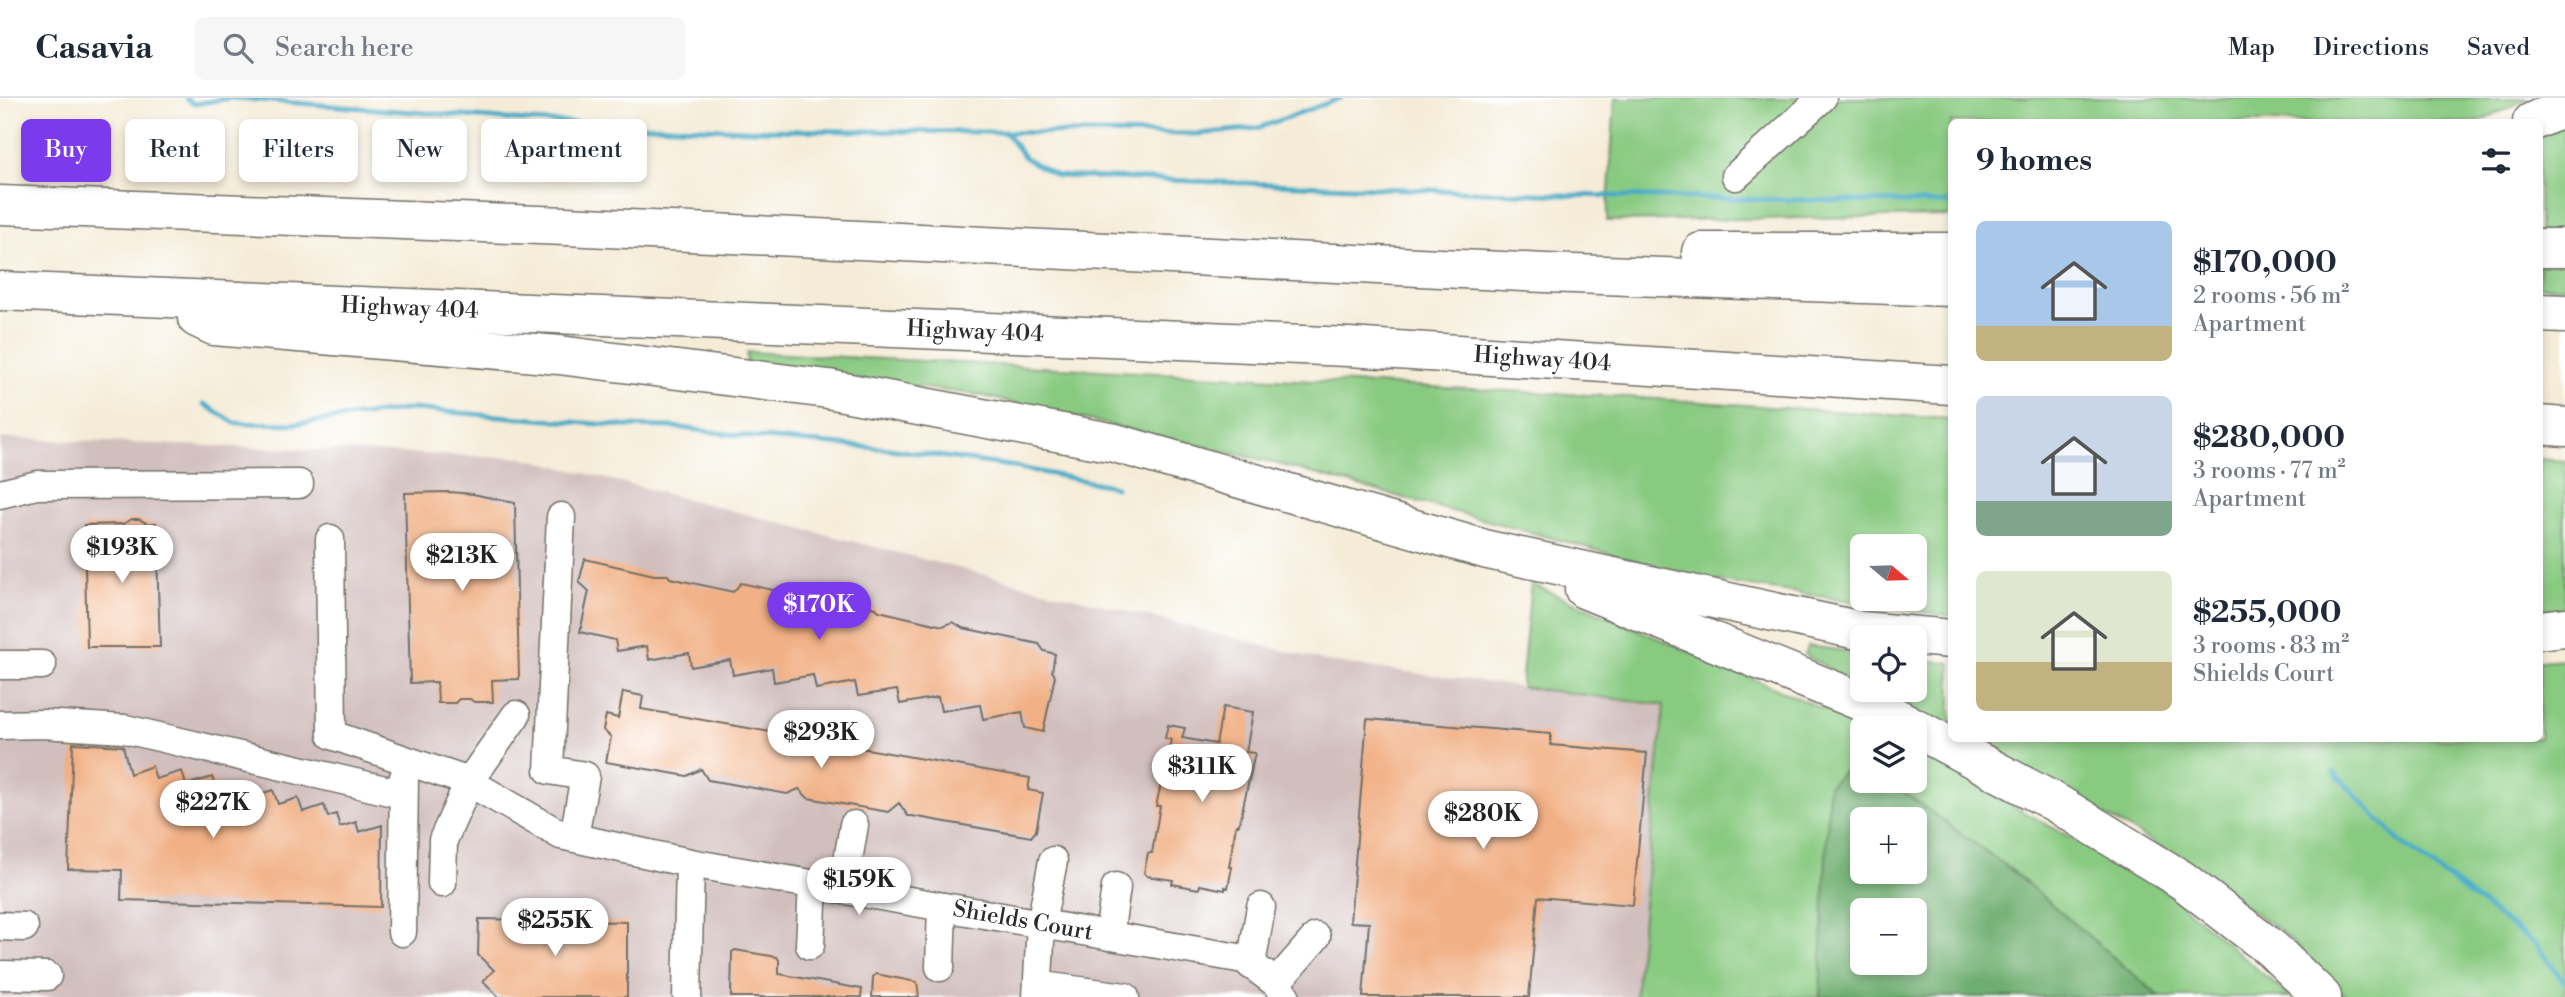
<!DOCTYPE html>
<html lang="en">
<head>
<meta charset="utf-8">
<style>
  :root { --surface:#fff; --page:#f6f6f7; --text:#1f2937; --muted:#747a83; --line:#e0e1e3; --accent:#7c3aed }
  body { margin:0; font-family:"Libre Bodoni",serif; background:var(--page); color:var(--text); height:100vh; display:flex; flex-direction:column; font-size:26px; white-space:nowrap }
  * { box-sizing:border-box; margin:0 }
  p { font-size:23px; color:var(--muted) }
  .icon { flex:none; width:38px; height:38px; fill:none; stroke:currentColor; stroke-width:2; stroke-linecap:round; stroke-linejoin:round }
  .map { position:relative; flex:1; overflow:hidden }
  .sheet { position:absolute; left:1948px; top:21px; width:595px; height:623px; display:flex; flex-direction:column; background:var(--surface); border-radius:10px; box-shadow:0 4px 10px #0003 }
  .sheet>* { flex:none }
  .banner { position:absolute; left:21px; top:21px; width:665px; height:63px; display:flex; gap:14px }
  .needle { width:46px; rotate:109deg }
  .fabs { position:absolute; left:1850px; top:436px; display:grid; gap:14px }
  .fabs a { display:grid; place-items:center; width:77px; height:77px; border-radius:10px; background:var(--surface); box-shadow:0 4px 10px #0003; font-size:35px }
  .price { position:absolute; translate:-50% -60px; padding:0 16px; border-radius:24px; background:#fff; color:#222; font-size:23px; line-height:46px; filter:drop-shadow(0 2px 4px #0008) }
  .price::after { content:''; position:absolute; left:50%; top:42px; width:21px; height:16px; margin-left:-10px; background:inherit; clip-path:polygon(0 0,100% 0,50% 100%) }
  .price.selected { background:var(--accent); color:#fff }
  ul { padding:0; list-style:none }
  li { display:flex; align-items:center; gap:21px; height:175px; padding:0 28px }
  li span { display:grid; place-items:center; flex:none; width:196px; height:140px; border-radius:10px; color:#555 }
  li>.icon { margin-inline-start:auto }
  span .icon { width:84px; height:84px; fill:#fffc; stroke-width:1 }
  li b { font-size:30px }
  h2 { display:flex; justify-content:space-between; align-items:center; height:84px; padding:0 28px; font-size:30px }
  .chip { padding:0 24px; border-radius:10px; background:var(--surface); box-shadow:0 4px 10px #0003; font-size:24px; line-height:63px }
  .chip.selected { background:var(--accent); color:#fff }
  header { display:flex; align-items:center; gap:42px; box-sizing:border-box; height:98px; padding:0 35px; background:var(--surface); border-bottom:2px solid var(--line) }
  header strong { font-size:33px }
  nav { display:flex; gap:38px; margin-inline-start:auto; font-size:24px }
  .search { width:490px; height:63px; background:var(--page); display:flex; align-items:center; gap:18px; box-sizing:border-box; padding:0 24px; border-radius:10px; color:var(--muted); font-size:26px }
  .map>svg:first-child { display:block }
  .industrial { fill:#d1bfbe }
  .green { fill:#89ca81; stroke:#5a7a56; stroke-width:2; fill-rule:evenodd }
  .forest { fill:#6eae6f; stroke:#4c6c4d; stroke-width:2; fill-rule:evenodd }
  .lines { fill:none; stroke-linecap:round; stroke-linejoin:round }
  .stream { stroke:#45aac5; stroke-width:5 }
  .building { fill:#f1b085 }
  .minor-casing { stroke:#726f68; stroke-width:31 }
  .highway-casing { stroke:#726f68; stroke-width:41 }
  .minor { stroke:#fff; stroke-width:28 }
  .highway { stroke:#fff; stroke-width:38 }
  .labels { text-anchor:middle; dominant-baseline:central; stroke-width:6; stroke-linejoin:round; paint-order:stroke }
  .street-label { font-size:23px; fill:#2b2b2b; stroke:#fff }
</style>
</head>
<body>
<header>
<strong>Casavia</strong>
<div class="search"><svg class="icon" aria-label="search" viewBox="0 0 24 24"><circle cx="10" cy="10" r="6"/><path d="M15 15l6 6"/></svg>Search here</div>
<nav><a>Map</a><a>Directions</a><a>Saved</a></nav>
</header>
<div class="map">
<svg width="2565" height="899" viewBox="0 0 2565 899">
  <rect width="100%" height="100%" fill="#fff"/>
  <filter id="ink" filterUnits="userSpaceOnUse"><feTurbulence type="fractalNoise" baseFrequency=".0143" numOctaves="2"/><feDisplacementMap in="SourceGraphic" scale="14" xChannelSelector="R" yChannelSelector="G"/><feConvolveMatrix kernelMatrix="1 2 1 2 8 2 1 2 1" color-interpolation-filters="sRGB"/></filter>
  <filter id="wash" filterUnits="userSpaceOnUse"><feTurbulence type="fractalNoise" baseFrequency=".00686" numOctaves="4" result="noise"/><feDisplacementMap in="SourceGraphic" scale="28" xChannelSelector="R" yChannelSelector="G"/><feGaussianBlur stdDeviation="1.57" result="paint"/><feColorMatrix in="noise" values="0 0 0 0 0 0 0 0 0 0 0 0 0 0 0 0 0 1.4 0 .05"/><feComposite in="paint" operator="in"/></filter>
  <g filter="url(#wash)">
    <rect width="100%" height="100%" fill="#f5ecd8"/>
    <path class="industrial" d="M 0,340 L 525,360 L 1328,564 L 1664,607 L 1635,899 L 0,899 Z"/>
    <path class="green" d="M 1615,0 L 2529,0 L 2479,24 L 1951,24 L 1951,118 L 1607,123 Z
      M 2565,25 L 2565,135 L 2539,135 L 2539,36 Z
      M 2565,161 L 2565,189 L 2539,188 L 2539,162 Z
      M 747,254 L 1627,299 L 1951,321 L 1951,518 L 1703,481 L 1271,364 L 979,297 L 746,267 ZM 1862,448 L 1914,448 L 1914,500 L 1862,500 Z
      M 2539,361 L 2565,363 L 2565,510 L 2539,512 Z
      M 1531,486 L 1868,630 L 1862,630 L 1862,664 L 1856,660 L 1829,688 L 1820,899 L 1635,899 L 1664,607 L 1521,589 Z
      M 1808,548 L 1862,555 L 1862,589 L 1805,557 Z
      M 1915,561 L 1951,565 L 1951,634 L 1867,592 L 1914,592 Z
      M 2565,561 L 2565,899 L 2347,899 L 2285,836 L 2151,743 L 1965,641 L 2539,640 L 2539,563 Z
      M 1915,653 L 2163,791 L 2290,899 L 2160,899 L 2010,771 L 1888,683 L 1914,682 Z"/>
    <path class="forest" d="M 1857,660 L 1862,664 L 1862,682 L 1888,683 L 2010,771 L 2160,899 L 1820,899 L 1829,688 ZM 1862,721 L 1914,721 L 1914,774 L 1862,774 ZM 1862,812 L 1914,812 L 1914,864 L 1862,864 Z"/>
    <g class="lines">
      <path class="stream" d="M 186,0 L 194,6 L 230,0
        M 232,0 L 529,23 L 750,32 L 1198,36 L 1258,30 L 1341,0
        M 1005,34 L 1025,60 L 1057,78 L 1566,97 L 1947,105
        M 204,306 L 235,325 L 295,326 L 412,311 L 623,328 L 674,329 L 751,339 L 889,351 L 1010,368 L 1116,389
        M 2334,674 L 2399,743 L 2535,846 L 2565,885"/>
    </g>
    <g id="blocks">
      <path class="building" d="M 449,394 L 473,396 L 515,405 L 519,581 L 492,582 L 493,604 L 474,604 L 470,601 L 459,601 L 455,605 L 438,605 L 437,584 L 410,585 L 405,395 Z
        M 132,421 L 139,421 L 148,426 L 156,425 L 160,549 L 87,549 L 84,427 L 123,426 Z
        M 585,461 L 654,477 L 668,477 L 670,480 L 733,494 L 741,485 L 777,493 L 785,492 L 802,499 L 861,512 L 866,508 L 876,510 L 879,513 L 943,528 L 953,524 L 963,530 L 1039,546 L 1044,553 L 1055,556 L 1052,573 L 1055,578 L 1043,634 L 1025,630 L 1022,614 L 983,621 L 980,607 L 941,613 L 938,599 L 900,606 L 897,592 L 858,598 L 855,584 L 816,591 L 813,577 L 774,584 L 772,570 L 733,577 L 730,562 L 691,569 L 689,555 L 649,562 L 647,548 L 617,553 L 615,542 L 580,534 L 589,493 L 579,484 Z
        M 623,594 L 643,598 L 641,611 L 1030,680 L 1028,692 L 1043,695 L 1036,733 L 1031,739 L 912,718 L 908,718 L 899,705 L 888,714 L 808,700 L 799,691 L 787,696 L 726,685 L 708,682 L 701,671 L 687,678 L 606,664 L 611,639 L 603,632 L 606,617 L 618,620 Z
        M 1223,609 L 1253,614 L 1246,654 L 1255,655 L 1239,727 L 1236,727 L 1229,769 L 1232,769 L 1228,790 L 1225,789 L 1225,792 L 1200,787 L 1199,791 L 1172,786 L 1173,782 L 1147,778 L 1144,775 L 1148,755 L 1152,755 L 1160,708 L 1156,708 L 1171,642 L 1165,640 L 1168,627 L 1185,630 L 1182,640 L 1216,646 Z
        M 1367,621 L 1551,636 L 1551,647 L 1647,655 L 1633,807 L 1538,799 L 1529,899 L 1363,899 L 1369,825 L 1350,824 Z
        M 73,645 L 123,648 L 130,676 L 152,668 L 156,681 L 182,673 L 186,687 L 212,679 L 217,693 L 243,686 L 247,700 L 273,692 L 278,706 L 298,700 L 303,714 L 324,707 L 328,719 L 336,716 L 340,729 L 356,724 L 359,734 L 382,727 L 381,809 L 121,802 L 122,772 L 68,771 Z
        M 479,821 L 627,824 L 627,899 L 499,899 L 483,883 L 494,872 L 478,857 Z
        M 735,852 L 777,859 L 779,862 L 779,876 L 862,891 L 861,899 L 731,899 L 732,854 Z
        M 876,876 L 917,884 L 919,899 L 872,899 L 873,879 Z"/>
    </g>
  </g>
  <g filter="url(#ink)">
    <use href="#blocks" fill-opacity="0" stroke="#726f68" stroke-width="2"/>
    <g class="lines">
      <defs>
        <g id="minor">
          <path d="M 1736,78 L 1822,0"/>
          <path d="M 0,396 L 37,387 L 299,386"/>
          <path d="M 561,419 L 549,672 L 585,678 L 574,739"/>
          <path id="s1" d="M 330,441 L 332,637 L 469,684 L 561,737 L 690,765 L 1244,861 L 1276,885 L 1286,899"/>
          <path d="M 0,567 L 42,567"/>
          <path d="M 0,627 L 42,626 L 125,631 L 402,696"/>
          <path d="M 442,785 L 443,742 L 469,684 L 516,617"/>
          <path d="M 843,792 L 854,727"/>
          <path d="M 0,828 L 24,829"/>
          <path d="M 402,834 L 404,679"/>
          <path d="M 1109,838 L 1116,789"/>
          <path d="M 810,847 L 813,787"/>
          <path d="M 1251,867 L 1261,809"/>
          <path d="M 940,869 L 942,809"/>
          <path d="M 0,877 L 47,878"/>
          <path d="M 1276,885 L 1316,839"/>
          <path d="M 1050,889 L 1125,899"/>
          <path d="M 687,899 L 690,765"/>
          <path d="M 1037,899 L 1041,826 L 1053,763"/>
        </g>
        <g id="highway">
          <path d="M 2532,24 L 2565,9"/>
          <path d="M 0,107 L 566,128 L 1545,175 L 1951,189"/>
          <path d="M 2539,150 L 2565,150"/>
          <path d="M 1701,154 L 1951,154"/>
          <path id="s2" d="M 0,193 L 1349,249 L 1951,287"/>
          <path d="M 2539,215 L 2565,216"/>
          <path d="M 197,220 L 214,228 L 559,257 L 828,291 L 1115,345 L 1488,452 L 1862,533 L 1951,541"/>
          <path d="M 2539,327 L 2565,329"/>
          <path d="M 1584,491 L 1882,612 L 2056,705 L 2182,782 L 2272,851 L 2322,899"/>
          <path d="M 2539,532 L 2565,529"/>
        </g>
      </defs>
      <use href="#minor" class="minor-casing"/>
      <use href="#highway" class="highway-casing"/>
      <use href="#minor" class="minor"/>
      <use href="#highway" class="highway"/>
    </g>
  </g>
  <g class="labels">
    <g class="street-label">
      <text stroke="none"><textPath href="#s2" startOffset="410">Highway 404</textPath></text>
      <text stroke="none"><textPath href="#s2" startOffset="976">Highway 404</textPath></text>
      <text stroke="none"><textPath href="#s2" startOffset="1544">Highway 404</textPath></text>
      <text stroke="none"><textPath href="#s1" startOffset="917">Shields Court</textPath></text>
    </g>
  </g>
</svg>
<div class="fabs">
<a><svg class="needle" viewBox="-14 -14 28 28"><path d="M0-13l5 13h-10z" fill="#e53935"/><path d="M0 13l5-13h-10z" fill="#747a83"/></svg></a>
<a><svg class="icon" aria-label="locate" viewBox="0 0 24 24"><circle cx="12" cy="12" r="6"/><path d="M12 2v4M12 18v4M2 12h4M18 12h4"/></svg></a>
<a><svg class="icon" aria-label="layers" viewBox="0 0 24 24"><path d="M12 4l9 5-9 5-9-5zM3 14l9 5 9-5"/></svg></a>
<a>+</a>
<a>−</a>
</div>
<b class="price" style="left:122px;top:487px">$193K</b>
<b class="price" style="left:462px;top:495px">$213K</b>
<b class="price selected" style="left:819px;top:544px">$170K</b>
<b class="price" style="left:821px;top:672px">$293K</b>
<b class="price" style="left:1202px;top:706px">$311K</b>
<b class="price" style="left:213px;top:742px">$227K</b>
<b class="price" style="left:1483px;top:753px">$280K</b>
<b class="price" style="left:859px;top:819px">$159K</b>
<b class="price" style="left:555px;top:860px">$255K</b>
<div class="banner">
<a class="chip selected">Buy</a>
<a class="chip">Rent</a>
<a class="chip">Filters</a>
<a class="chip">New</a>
<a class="chip">Apartment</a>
</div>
<section class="sheet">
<h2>9 homes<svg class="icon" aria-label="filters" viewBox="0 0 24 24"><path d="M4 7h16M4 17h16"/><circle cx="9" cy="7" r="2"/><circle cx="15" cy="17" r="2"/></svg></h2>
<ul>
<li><span style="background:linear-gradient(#a9c7e8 75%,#c2b280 0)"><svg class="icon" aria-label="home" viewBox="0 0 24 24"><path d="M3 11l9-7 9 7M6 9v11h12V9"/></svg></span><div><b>$170,000</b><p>2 rooms · 56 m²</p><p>Apartment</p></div></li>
<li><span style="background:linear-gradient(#c9d6e8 75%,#7fa58c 0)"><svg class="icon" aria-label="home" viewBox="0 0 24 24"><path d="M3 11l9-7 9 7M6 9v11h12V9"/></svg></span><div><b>$280,000</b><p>3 rooms · 77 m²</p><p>Apartment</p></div></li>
<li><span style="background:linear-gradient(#dfe7d0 65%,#c2b280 0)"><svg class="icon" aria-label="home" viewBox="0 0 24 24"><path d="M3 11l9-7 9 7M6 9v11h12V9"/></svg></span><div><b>$255,000</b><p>3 rooms · 83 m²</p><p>Shields Court</p></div></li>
</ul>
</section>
</div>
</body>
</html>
